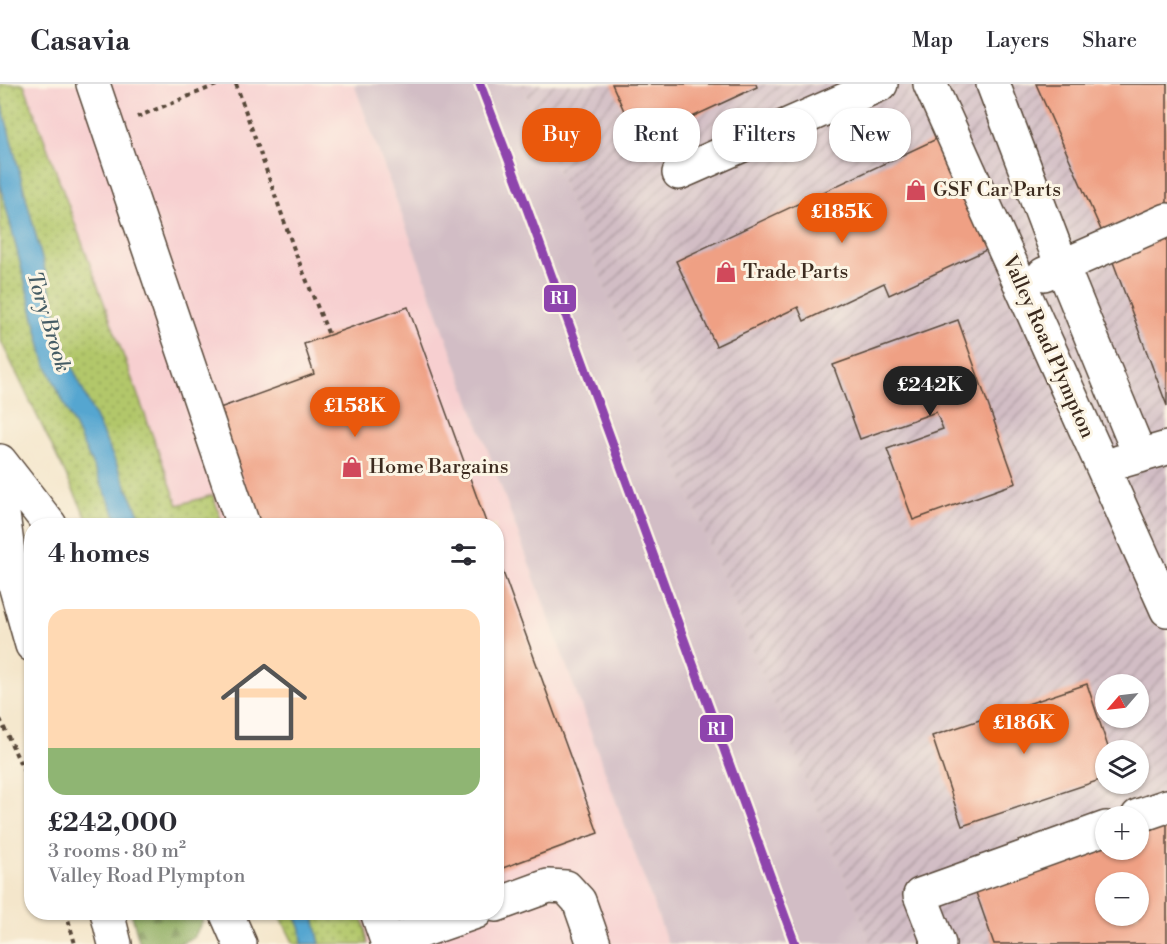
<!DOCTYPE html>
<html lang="en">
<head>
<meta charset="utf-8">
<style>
  :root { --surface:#fff; --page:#f2f2f3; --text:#2b2b33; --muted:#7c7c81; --line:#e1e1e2; --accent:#ea580c }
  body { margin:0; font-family:"Libre Bodoni",serif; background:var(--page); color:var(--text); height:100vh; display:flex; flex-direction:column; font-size:22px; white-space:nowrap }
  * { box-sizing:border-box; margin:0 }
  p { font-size:20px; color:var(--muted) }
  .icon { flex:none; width:33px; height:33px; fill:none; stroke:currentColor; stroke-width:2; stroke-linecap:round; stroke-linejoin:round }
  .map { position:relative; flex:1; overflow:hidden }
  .drawer { position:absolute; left:24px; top:434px; width:480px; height:402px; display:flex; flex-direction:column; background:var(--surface); border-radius:24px; box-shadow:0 2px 4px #0004 }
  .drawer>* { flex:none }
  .guide { position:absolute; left:522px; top:24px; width:555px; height:54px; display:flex; gap:12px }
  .needle { width:39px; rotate:242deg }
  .buttons { position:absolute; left:1095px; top:590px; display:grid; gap:12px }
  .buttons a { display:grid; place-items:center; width:54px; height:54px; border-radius:50%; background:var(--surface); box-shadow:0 2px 4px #0004; font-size:30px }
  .price { position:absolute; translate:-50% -51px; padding:0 14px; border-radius:21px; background:var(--accent); color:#fff; font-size:20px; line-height:39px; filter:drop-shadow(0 2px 3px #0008) }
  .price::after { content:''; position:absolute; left:50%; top:36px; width:18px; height:14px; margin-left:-9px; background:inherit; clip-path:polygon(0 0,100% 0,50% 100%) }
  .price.on { background:#222; color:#fff }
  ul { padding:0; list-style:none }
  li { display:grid; align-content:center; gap:12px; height:318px; padding:0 24px }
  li+li { border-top:2px solid var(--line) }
  li span { display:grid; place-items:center; height:186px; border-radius:18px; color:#555 }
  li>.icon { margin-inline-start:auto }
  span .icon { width:108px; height:108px; fill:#fffc; stroke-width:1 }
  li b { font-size:26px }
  h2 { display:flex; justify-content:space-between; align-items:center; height:72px; padding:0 24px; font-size:26px }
  .pill { padding:0 21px; border-radius:24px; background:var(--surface); box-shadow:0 2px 4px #0004; font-size:21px; line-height:54px }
  .pill.on { background:var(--accent); color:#fff }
  header { display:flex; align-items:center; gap:36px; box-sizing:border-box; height:84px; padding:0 30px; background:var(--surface); border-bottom:2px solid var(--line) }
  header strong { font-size:28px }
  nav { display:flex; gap:33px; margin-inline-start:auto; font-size:21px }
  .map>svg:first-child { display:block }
  .built { fill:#f7cfd0 }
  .industrial { fill:url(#industrial-furrows); fill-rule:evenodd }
  .railway { fill:#d2bdc5 }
  .grass { fill:url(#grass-dots); stroke:#767844; stroke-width:1.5 }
  .forest { fill:url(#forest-firs); stroke:#646b3e; stroke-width:1.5 }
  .water { fill:#55a6d0; stroke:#486877; stroke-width:1.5 }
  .building { fill:#efa084; fill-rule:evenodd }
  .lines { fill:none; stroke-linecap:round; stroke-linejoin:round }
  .minor-casing { stroke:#574638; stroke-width:36 }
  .major-casing { stroke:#574638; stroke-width:36 }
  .path { stroke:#574638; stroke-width:4; stroke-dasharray:4.5 4.5; stroke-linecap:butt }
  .minor { stroke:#fff; stroke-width:33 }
  .major { stroke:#fff; stroke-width:33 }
  .rail-1-casing { stroke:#fcf5e5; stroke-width:14 }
  .rail-1 { stroke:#8e44ad; stroke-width:9 }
  .labels { text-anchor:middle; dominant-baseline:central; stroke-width:6; stroke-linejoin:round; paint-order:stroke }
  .poi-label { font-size:20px; fill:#3b2a1e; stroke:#fcf5e5; text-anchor:start }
  .street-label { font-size:20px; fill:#3b2a1e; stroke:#fcf5e5 }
  .water-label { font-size:21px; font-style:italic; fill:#455c65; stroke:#fcf5e5 }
  .line-badge { stroke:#fcf5e5; stroke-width:2 }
  .badge-label { font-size:16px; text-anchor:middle; font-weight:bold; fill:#fff }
</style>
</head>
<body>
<header>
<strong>Casavia</strong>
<nav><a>Map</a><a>Layers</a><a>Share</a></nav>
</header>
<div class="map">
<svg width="1167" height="860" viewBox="0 0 1167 860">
  <defs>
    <pattern id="industrial-furrows" width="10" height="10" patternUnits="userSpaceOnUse" patternTransform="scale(1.5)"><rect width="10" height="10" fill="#d2bdc5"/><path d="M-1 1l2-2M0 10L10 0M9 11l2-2" fill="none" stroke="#ac9a9f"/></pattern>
    <pattern id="grass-dots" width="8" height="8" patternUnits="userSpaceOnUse" patternTransform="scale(1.5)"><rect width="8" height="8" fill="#b2c76b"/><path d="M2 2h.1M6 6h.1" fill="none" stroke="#92a257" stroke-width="1.8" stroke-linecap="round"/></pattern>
    <pattern id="forest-firs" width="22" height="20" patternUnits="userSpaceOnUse" patternTransform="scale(1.5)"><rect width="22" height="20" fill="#8dac5f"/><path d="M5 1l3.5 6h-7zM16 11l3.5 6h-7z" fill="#748c4e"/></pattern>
  </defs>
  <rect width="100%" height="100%" fill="#fcf5e5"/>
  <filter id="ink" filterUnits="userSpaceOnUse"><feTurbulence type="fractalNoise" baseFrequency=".0167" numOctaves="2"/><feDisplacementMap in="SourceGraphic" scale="12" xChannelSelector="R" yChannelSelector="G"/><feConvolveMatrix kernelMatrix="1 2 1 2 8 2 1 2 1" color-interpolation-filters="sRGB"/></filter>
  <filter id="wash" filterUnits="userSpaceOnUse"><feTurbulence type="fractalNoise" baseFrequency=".008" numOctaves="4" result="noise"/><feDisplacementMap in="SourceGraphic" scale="24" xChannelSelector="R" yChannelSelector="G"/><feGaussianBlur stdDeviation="1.35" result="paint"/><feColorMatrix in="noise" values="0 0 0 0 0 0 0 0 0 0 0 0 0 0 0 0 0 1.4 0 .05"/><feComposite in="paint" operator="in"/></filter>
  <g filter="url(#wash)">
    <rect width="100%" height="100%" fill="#f4e6cb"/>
    <path class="built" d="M 24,0 L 354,0 L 668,860 L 368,860 L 364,839 L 360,828 L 496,828 L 496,441 L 223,441 L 213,411 L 178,421 Z"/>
    <path class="industrial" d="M 522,0 L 1167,0 L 1167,860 L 870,860 L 855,819 ZM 1106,600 L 1138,600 L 1138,633 L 1106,633 ZM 1106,666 L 1138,666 L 1138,699 L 1106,699 ZM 1106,732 L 1138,732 L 1138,765 L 1106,765 ZM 1106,798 L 1138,798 L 1138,831 L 1106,831 Z"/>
    <path class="railway" d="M 354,0 L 522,0 L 855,819 L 870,860 L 668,860 Z"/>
    <path class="grass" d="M 0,0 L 24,0 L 178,421 L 213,411 L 223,441 L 90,441 L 0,255 Z
      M 278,828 L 360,828 L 364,839 L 368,860 L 294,860 Z"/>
    <path class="forest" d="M 131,828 L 201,828 L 204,834 L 194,853 L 178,860 L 140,860 Z"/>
    <path class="water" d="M 0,13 L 67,271 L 144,441 L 120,441 L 45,278 L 0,99 Z
      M 294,828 L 313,828 L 320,860 L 302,860 L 301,845 Z"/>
    <g id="blocks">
      <path class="building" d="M 612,0 L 756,0 L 757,3 L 638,58 Z
        M 1036,0 L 1167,0 L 1167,120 L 1102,148 Z
        M 945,51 L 997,161 L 889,211 L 884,199 L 804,237 L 798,223 L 716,262 L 676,177 Z
        M 1167,149 L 1167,322 L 1110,170 Z
        M 408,223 L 487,441 L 259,441 L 217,325 L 314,290 L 304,260 Z
        M 958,236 L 1016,399 L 913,436 L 887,365 L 943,345 L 936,328 L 860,355 L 833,281 Z
        M 496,469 L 598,749 L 500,785 L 496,776 Z
        M 1087,600 L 1109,666 L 1106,666 L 1106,694 L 962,742 L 932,652 Z
        M 1167,732 L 1167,860 L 994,860 L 973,800 L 1106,753 L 1106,765 L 1138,765 L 1138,742 ZM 1106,798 L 1138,798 L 1138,831 L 1106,831 Z"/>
    </g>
  </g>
  <g filter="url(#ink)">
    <use href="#blocks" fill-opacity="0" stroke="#574638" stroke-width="1.5"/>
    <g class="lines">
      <defs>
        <path id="minor" d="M 93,0 L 243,441
          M 930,0 L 1167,526
          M 993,0 L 1062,182 L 1140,372
          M 679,89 L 881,0
          M 1044,190 L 1167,136
          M 1119,378 L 1167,364
          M 1138,732 L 1167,722
          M 496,821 L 548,802 L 566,803 L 579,817 L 594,860
          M 377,828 L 388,860
          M 387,859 L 476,828
          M 939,860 L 920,811 L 1106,744"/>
        <path id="major" d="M 0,377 L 50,441
          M 0,407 L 10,483 L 32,561
          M 107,828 L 115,860
          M 226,828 L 240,860"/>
      </defs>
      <use href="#minor" class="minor-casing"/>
      <use href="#major" class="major-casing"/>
      <path class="path" d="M 236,0 L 295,168 L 329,251
        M 137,33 L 219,0
        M 0,635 L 32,705
        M 66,828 L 75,860"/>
      <use href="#minor" class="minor"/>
      <use href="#major" class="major"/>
      <defs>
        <path id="rail-1" d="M 480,0 L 518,100 L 795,860"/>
      </defs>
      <use href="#rail-1" class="rail-1-casing"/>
      <use href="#rail-1" class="rail-1"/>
    </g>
  </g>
  <defs>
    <symbol id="shop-bare" viewBox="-9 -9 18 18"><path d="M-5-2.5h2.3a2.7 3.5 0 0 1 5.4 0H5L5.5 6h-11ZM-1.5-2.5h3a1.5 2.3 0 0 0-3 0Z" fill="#d1495b" stroke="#fcf5e5" stroke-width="2.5" paint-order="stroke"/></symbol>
  </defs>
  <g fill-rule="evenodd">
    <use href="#shop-bare" x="901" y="91" width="30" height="30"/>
    <use href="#shop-bare" x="711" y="173" width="30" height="30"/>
    <use href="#shop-bare" x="337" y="368" width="30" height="30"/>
  </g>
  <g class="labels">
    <g class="poi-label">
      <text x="933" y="106">GSF Car Parts</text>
      <text x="743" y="188">Trade Parts</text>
      <text x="369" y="383">Home Bargains</text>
    </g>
    <g class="street-label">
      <text transform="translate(1048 263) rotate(66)">Valley Road Plympton</text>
    </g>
    <g class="water-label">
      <text transform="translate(48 238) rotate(73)">Tory Brook</text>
    </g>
  </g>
  <g class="line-badge">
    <rect x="543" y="200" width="34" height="29" rx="6" fill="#8e44ad"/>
    <rect x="699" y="630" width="35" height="29" rx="6" fill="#8e44ad"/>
  </g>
  <g class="badge-label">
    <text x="560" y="220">R1</text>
    <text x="717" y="651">R1</text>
  </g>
</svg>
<div class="buttons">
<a><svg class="needle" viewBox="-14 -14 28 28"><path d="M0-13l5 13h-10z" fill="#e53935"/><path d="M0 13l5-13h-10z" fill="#7c7c81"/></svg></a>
<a><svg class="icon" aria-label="layers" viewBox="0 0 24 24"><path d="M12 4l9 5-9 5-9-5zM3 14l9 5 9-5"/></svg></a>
<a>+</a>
<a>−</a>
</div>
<b class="price" style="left:842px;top:160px">£185K</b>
<b class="price on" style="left:930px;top:333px">£242K</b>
<b class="price" style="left:355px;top:354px">£158K</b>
<b class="price" style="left:1024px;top:671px">£186K</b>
<div class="guide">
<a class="pill on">Buy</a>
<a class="pill">Rent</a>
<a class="pill">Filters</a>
<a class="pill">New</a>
</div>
<section class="drawer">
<h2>4 homes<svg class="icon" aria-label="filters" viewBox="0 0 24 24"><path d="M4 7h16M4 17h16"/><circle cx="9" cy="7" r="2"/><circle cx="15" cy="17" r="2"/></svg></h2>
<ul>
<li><span style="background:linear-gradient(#ffd9b3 75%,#8fb573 0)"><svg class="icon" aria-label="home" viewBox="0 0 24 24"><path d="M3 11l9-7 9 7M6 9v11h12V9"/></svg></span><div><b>£242,000</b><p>3 rooms · 80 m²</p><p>Valley Road Plympton</p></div></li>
</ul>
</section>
</div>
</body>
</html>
